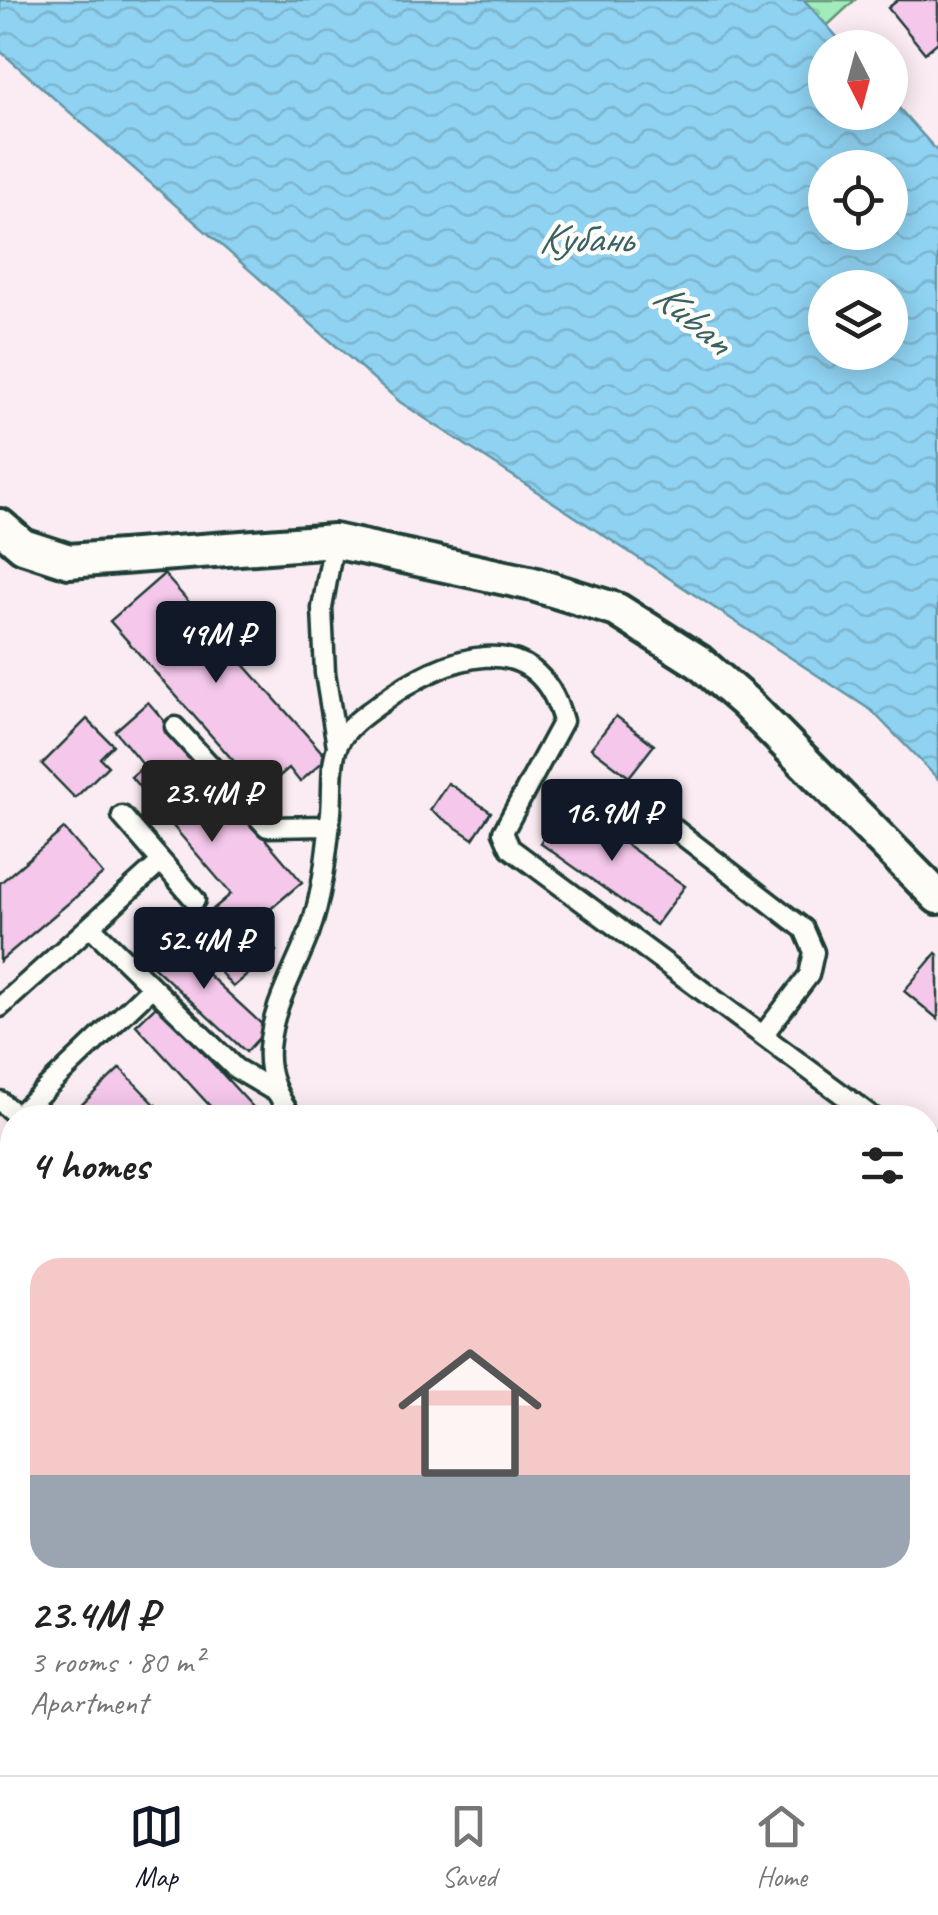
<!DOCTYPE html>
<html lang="en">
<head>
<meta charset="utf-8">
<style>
  :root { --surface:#fff; --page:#f2f2f2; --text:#222; --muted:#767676; --line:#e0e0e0; --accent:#111827 }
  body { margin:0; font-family:Caveat,sans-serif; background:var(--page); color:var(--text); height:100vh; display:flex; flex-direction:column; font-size:38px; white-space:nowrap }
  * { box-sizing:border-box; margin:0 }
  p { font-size:32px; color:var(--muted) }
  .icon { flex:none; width:55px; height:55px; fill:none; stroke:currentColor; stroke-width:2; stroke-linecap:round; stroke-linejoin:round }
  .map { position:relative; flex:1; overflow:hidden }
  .sheet { position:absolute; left:0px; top:1105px; width:940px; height:670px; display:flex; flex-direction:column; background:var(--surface); border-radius:40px 40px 0 0; box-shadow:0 5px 25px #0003 }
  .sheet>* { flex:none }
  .needle { width:65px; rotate:174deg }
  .fabs { position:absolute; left:808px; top:30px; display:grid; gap:20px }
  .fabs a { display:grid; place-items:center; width:100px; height:100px; border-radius:50%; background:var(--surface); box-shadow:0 5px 25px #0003; font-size:50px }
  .price { position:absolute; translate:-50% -85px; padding:0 22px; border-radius:10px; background:var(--accent); color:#fff; font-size:32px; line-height:65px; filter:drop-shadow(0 2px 5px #0008) }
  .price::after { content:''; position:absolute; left:50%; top:60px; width:30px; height:22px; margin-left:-15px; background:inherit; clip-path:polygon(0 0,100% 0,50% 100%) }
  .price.selected { background:#222; color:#fff }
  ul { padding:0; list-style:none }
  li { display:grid; align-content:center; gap:20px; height:530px; padding:0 30px }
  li+li { border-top:2px solid var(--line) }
  li span { display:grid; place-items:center; height:310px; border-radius:30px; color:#555 }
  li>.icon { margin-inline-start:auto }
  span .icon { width:180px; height:180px; fill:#fffc; stroke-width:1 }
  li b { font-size:42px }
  h2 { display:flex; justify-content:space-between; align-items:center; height:120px; padding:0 30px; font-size:42px }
  .dock { display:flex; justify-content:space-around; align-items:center; height:140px; border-top:2px solid var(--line); background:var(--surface); font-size:28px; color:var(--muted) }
  .dock a { display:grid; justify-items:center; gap:5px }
  .dock .selected { color:var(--accent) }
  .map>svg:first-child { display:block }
  .forest { fill:url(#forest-crowns); stroke:#609477; stroke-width:2.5 }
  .water { fill:url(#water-waves); stroke:#6296a5; stroke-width:2.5; fill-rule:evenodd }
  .building { fill:#f5c7eb; stroke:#1f3d34; stroke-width:2.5 }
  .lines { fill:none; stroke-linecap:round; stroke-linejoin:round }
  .lane-casing { stroke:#1f3d34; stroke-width:25 }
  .street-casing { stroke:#1f3d34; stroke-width:40 }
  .lane { stroke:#fdfcf7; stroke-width:18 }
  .street { stroke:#fdfcf7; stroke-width:32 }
  .labels { text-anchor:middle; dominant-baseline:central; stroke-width:9; stroke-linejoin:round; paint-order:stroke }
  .water-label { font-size:42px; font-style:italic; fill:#3b6263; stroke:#fdfcf7 }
</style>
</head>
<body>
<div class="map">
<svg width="938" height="1775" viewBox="0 0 938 1775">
  <defs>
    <pattern id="forest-crowns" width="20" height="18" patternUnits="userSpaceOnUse" patternTransform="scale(2.5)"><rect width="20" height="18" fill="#a2ebba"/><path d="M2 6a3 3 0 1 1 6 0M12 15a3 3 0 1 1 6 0" fill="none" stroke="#8bcaa0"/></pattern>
    <pattern id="water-waves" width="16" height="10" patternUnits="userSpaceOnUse" patternTransform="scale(2.5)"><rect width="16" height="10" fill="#8fd2f1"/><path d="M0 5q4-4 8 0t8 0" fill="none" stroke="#7bb5cf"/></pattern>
  </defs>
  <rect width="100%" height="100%" fill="#fbecf3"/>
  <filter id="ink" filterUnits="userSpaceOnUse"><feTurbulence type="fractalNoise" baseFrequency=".01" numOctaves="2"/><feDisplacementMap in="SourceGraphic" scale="20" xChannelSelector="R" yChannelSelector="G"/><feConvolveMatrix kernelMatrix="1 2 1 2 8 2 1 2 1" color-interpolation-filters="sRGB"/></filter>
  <g filter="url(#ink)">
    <path class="forest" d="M 804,0 L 855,0 L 827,26 Z"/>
    <path class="water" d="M 0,0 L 804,0 L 846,47 L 825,48 L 825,112 L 890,112 L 890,98 L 938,152 L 938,779 L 872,711 L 400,402 L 0,51 ZM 825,168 L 890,168 L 890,232 L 825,232 ZM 825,288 L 890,288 L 890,352 L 825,352 Z"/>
    <path class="building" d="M 898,0 L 938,0 L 938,42 L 925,53 L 888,8 Z
      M 164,574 L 327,758 L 300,782 L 289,768 L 261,792 L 110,621 Z
      M 148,702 L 302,882 L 253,924 L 276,951 L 233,987 L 186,932 L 231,894 L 131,777 L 144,766 L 115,731 Z
      M 616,716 L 654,745 L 629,777 L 591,748 Z
      M 87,719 L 113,745 L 100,758 L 108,766 L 75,798 L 42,764 Z
      M 448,783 L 491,812 L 473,839 L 430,810 Z
      M 568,803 L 685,886 L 656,925 L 540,843 Z
      M 64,829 L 103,874 L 0,961 L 0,883 Z
      M 162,932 L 267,1029 L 246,1052 L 141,955 Z
      M 936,953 L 938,955 L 938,1019 L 904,991 Z
      M 158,1004 L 263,1118 L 221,1118 L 136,1025 Z
      M 120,1068 L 168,1118 L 82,1118 L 75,1111 Z
      M 928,1300 L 938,1323 L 938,1334 L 928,1339 Z
      M 931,1377 L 938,1391 L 938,1412 L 928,1417 Z
      M 938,1424 L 938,1473 L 932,1476 L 928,1466 L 928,1429 Z
      M 12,1438 L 12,1464 L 0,1450 Z
      M 12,1665 L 12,1710 L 0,1697 L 0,1677 Z
      M 129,1762 L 137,1762 L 148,1775 L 116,1775 Z
      M 271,1762 L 326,1762 L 330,1768 L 323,1775 L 283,1775 Z
      M 477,1762 L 538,1762 L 527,1775 L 465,1775 Z"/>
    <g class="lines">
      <defs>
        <path id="lane" d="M 334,541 L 322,608 L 325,673 L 337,746
          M 175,727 L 267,827 L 329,826
          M 651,811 L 804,929 L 814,952 L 809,975 L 763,1035
          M 122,816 L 195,900
          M 90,926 L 161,862
          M 0,1007 L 90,926 L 235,1068 L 274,1091
          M 0,1101 L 17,1116 L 152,987
          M 293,1118 C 277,1096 267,1076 269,1048 C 273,1004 294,973 309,933 C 322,899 327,850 331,813 C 333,794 330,762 338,745 C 345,728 367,713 381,703 C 443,656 536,621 563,721 L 503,832 L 510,848 L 874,1118
          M 0,1483 L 12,1503
          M 0,1530 L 12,1524"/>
        <path id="street" d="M 0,526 L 23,546 L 69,561 L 334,541 L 533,584 L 617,610 L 699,662 L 745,702 L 938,897
          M 928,1159 L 938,1148
          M 928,1613 L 938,1634
          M 0,1717 L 12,1730
          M 45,1762 L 57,1775
          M 360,1775 L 372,1762"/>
      </defs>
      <use href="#lane" class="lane-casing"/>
      <use href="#street" class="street-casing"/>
      <use href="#lane" class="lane"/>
      <use href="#street" class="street"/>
    </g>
  </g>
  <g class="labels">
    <g class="water-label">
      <text x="585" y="238">Кубань</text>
      <text transform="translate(693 318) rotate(40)">Kuban</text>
    </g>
  </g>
</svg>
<div class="fabs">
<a><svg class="needle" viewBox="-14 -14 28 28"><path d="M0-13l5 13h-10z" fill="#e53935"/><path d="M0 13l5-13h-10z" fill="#767676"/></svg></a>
<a><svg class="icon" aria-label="locate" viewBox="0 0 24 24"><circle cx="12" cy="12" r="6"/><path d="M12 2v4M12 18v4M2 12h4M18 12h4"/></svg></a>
<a><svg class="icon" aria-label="layers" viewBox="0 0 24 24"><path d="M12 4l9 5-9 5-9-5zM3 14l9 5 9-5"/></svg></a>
</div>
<b class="price" style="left:216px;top:686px">49M ₽</b>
<b class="price selected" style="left:212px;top:845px">23.4M ₽</b>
<b class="price" style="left:612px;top:864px">16.9M ₽</b>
<b class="price" style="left:204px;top:992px">52.4M ₽</b>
<section class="sheet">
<h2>4 homes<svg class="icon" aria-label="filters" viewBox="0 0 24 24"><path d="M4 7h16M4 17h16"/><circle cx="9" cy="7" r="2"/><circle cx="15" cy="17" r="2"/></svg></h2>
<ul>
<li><span style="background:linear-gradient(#f6c9c9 70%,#9aa5b1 0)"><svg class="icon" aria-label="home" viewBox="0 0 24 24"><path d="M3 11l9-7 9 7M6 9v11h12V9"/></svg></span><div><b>23.4M ₽</b><p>3 rooms · 80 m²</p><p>Apartment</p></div></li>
</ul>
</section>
</div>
<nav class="dock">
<a class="selected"><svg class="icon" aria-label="map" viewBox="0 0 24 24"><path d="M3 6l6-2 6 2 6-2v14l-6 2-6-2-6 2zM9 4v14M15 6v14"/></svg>Map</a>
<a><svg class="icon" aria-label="saved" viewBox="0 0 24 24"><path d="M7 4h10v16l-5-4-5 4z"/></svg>Saved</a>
<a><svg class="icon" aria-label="home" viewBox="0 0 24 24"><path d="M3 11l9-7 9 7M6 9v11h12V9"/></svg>Home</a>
</nav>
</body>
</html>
